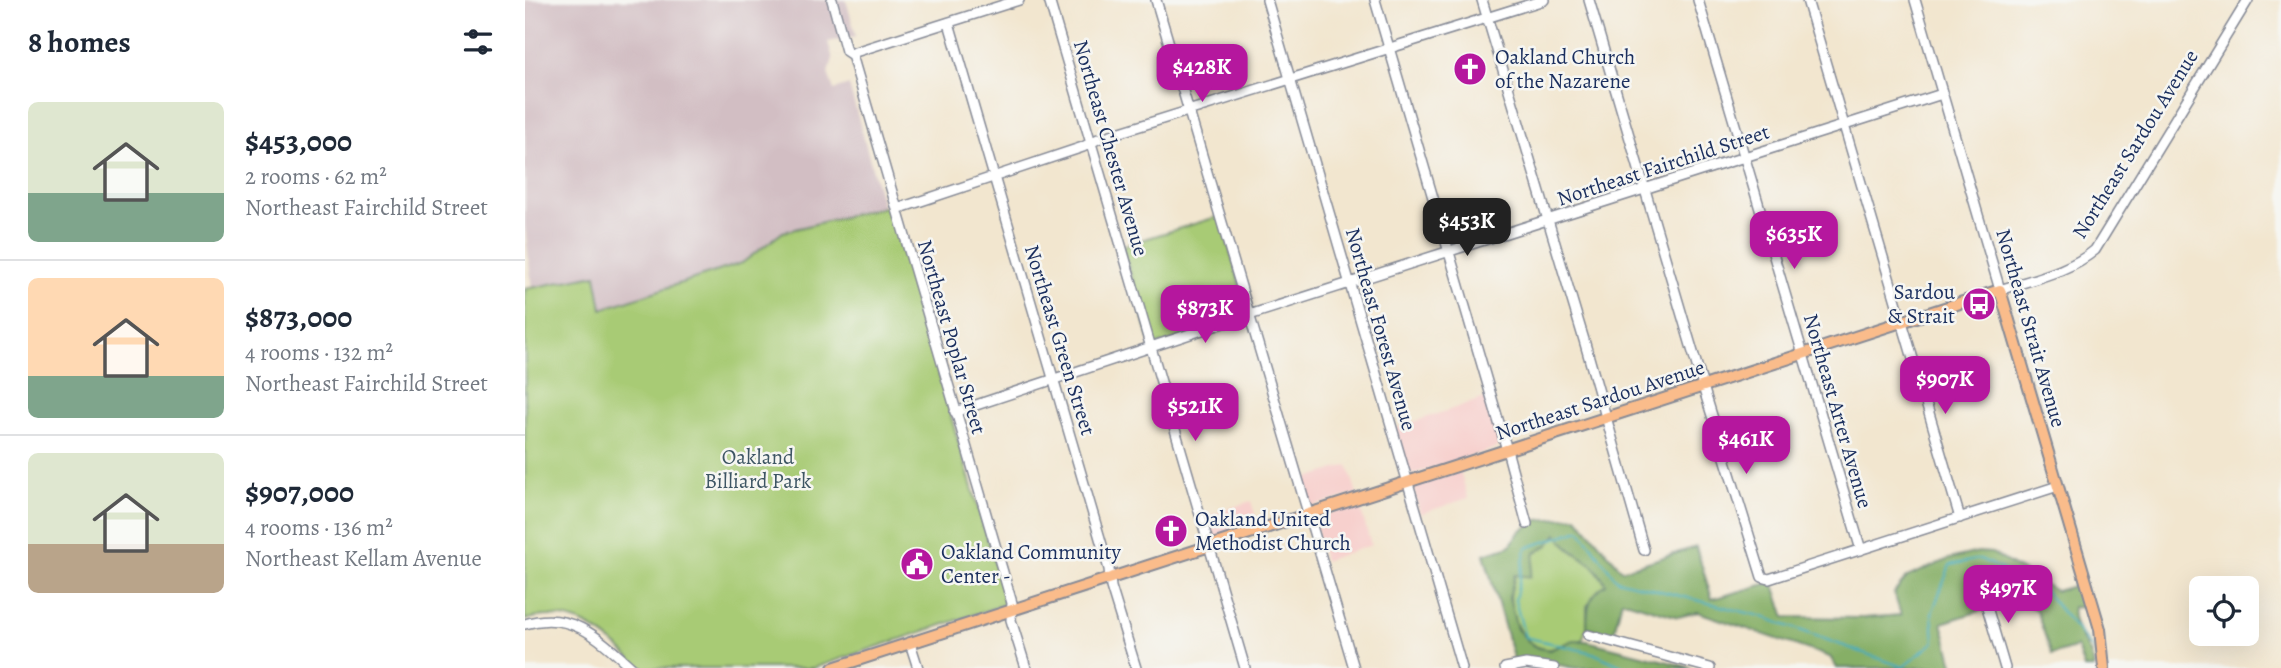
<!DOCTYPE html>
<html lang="en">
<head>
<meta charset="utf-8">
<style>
  :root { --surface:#fff; --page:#f2f2f3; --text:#1f2937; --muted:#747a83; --line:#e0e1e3; --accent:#b5179e }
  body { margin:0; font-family:Alegreya,serif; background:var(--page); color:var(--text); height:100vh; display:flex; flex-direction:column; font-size:26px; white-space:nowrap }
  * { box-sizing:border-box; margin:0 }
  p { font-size:23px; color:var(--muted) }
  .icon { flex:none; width:38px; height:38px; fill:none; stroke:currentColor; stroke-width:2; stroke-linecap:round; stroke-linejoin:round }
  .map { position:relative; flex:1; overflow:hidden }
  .panel { display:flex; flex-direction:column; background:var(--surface); width:525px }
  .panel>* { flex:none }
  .controls { position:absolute; left:1664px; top:576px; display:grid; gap:14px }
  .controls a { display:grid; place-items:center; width:70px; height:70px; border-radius:10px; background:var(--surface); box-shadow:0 7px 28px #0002; font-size:35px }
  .price { position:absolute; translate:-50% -60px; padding:0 16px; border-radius:14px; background:var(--accent); color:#fff; font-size:23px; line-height:46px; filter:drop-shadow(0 2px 4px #0008) }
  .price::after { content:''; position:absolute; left:50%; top:42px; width:21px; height:16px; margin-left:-10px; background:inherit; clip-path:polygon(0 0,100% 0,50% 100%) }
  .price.on { background:#222; color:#fff }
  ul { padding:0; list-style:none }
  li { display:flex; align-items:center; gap:21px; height:175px; padding:0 28px }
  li+li { border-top:2px solid var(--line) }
  li span { display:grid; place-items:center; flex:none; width:196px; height:140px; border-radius:10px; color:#555 }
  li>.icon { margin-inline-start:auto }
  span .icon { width:84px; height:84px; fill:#fffc; stroke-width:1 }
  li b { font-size:30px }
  h2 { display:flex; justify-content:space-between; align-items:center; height:84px; padding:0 28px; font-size:30px }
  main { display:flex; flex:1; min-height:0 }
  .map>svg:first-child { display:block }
  .built { fill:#f7d0cd }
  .industrial { fill:#d2bec3 }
  .green { fill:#a8cb74; stroke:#627d69; stroke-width:2 }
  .forest { fill:#86af66; stroke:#506f62; stroke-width:2 }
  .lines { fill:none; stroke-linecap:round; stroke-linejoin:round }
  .stream { stroke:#3facbe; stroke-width:2 }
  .minor-casing { stroke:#868a96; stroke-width:12 }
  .major-casing { stroke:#868a96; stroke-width:14 }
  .minor { stroke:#fff; stroke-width:9 }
  .major { stroke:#fabc8b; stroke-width:10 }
  .labels { text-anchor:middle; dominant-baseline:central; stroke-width:5; stroke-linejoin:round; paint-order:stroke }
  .poi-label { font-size:21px; fill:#1b2f5e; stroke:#f6f6f2; text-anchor:start }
  .street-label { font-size:21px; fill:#1b2f5e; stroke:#f6f6f2 }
  .park-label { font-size:21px; fill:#3e5664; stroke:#f6f6f2 }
</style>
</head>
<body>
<main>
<section class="panel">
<h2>8 homes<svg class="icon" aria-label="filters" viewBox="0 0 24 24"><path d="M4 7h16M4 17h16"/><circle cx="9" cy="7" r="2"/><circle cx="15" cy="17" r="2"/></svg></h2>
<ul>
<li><span style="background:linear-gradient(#dfe7d0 65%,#7fa58c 0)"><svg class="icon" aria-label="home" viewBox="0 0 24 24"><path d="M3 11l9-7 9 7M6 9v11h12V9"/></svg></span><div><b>$453,000</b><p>2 rooms · 62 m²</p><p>Northeast Fairchild Street</p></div></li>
<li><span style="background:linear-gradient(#ffd9b3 70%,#7fa58c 0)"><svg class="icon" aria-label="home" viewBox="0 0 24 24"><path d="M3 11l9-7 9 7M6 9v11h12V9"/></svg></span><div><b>$873,000</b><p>4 rooms · 132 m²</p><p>Northeast Fairchild Street</p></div></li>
<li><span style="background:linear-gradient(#dfe7d0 65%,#b9a48a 0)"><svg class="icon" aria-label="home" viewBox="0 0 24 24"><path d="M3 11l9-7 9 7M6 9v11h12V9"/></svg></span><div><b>$907,000</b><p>4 rooms · 136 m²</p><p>Northeast Kellam Avenue</p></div></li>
</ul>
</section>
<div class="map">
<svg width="1756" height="668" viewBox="0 0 1756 668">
  <rect width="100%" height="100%" fill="#f6f6f2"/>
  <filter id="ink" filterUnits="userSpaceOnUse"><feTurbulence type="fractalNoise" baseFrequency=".0143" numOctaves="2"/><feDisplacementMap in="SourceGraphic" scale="14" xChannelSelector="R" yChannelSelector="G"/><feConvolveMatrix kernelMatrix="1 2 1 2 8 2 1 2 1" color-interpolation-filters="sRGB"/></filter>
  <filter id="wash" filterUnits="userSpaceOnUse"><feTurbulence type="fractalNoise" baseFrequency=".00686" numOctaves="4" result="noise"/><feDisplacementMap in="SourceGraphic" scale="28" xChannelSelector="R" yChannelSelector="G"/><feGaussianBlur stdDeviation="1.57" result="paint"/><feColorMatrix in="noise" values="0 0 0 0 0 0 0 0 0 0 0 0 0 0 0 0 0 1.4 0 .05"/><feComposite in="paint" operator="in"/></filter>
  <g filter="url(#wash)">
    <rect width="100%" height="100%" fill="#f2e6cf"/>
    <path class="built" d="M 963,397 L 975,440 L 972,448 L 885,475 L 870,428 Z
      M 823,465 L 832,494 L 785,507 L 777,480 Z
      M 935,470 L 943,498 L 895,514 L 888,487 Z
      M 726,501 L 733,525 L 688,539 L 686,537 L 680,517 Z
      M 834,503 L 846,545 L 799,561 L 789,519 Z"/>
    <path class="industrial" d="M 0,0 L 321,0 L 331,36 L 303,42 L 308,59 L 303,73 L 309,90 L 324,85 L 358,207 L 258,232 L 217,262 L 77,309 L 70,275 L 7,288 L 0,225 Z"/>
    <path class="green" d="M 358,207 L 363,208 L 370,227 L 480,599 L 478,605 L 288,668 L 115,668 C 83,635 47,605 0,620 L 0,289 L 71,275 L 77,309 L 217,263 L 258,232 Z
      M 695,216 L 724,316 L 627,347 L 597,246 Z
      M 1032,533 L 1045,549 L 1068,565 L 1082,585 L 1062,606 L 1062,627 L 1057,640 C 1044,640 1033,651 1021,649 C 991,646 977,600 990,575 C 997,560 1021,547 1032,533 Z"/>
    <path class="forest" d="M 1052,517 L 1097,570 L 1171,547 L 1187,599 L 1248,582 L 1260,617 L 1338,618 L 1376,615 L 1369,593 L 1382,577 L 1424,559 L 1453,552 L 1467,553 L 1531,591 L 1556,584 L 1563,608 L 1548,607 C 1544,630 1568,646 1569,668 L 1559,668 L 1552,647 L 1527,655 L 1511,610 L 1492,599 L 1417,623 L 1429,668 L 1312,668 L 1305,657 L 1173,612 L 1153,617 L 1097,600 L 1088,636 L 1062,627 C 1062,607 1063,596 1081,584 L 1068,565 L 1045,549 L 1032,534 L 1022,546 L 1010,553 L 1005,577 L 990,575 L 984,598 L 992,629 L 1009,647 L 1025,650 L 1048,640 L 1062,641 L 1167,668 L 1050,668 L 1014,661 L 989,661 L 959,554 L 985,546 L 995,531 L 1013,520 Z"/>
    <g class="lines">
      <path class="stream" d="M 1101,668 L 1068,653 L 1000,637 L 990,600 L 1001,548 L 1055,530 L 1092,580 L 1235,616 L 1378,667 L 1409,642 L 1407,613 L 1425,565 L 1455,559 L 1518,589 L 1573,655"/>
    </g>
  </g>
  <g filter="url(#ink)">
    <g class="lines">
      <defs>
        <path id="minor" d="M 307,0 L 321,51 L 327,55 L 480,579 L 487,603 L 486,620 L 501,668
          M 524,0 L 720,668
          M 631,0 L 829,668
          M 742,0 L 937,668
          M 850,0 L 982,450 L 1002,524
          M 957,0 L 1059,340 L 1119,550
          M 1064,0 L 1180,393 L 1237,577 L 1244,579 L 1533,486
          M 1173,0 L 1336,550
          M 1282,0 L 1435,518
          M 1390,0 L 1475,290 C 1507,279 1544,272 1570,250 L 1723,0
          M 424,23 L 584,569 L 586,587 L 611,668
          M 327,55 L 330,52 L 494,0
          M 372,209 L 558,147 L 573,139 L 1019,0
          M 430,412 L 674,331 L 1417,94
          M 1457,590 L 1480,668
          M 0,624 C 46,609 76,640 107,668
          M 1063,635 L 1185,668
          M 385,643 L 393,668
          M 980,668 L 1001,664 L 1029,668"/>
        <path id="major" d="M 308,668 L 1475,290 L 1575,629 L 1579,668"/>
      </defs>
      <use href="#minor" class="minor-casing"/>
      <use href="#major" class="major-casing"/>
      <use href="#minor" class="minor"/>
      <use href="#major" class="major"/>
    </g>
  </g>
  <defs>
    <symbol id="church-disc" viewBox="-11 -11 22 22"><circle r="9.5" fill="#b5179e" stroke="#f6f6f2"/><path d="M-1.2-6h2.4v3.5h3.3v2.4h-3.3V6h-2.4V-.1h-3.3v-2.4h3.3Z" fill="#fff"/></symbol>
    <symbol id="bus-disc" viewBox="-11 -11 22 22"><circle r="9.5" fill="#b5179e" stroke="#f6f6f2"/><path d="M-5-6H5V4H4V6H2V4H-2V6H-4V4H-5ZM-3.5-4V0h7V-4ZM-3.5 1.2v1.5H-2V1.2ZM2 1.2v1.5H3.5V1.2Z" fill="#fff"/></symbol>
    <symbol id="civic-disc" viewBox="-11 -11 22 22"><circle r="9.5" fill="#b5179e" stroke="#f6f6f2"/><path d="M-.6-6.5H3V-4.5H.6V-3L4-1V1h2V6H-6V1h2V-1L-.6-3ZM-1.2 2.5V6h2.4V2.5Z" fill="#fff"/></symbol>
  </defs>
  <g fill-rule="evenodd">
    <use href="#church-disc" x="926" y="50" width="38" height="38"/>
    <use href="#bus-disc" x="1435" y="285" width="38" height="38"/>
    <use href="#church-disc" x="627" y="512" width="38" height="38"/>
    <use href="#civic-disc" x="373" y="545" width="38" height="38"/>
  </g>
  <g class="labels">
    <g class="poi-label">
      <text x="970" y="57">Oakland Church<tspan x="970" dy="24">of the Nazarene</tspan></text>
      <text x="1430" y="292" text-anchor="end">Sardou<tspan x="1430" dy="24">&amp; Strait</tspan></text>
      <text x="670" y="519">Oakland United<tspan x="670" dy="24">Methodist Church</tspan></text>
      <text x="416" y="552">Oakland Community<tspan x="416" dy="24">Center -</tspan></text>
    </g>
    <g class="street-label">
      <text transform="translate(1610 144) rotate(-58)">Northeast Sardou Avenue</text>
      <text transform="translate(586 148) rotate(74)">Northeast Chester Avenue</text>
      <text transform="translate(1138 165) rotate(-18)">Northeast Fairchild Street</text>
      <text transform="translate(1506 328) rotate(74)">Northeast Strait Avenue</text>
      <text transform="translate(856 329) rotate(74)">Northeast Forest Avenue</text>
      <text transform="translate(427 337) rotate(74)">Northeast Poplar Street</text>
      <text transform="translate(535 340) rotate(73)">Northeast Green Street</text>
      <text transform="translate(1075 400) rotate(-18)">Northeast Sardou Avenue</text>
      <text transform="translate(1313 411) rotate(74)">Northeast Arter Avenue</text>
    </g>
    <g class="park-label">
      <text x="233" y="457">Oakland<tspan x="233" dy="24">Billiard Park</tspan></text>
    </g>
  </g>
</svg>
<div class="controls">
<a><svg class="icon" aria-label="locate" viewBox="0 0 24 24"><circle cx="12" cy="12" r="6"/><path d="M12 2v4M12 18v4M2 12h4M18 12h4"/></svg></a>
</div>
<b class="price" style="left:677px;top:104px">$428K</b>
<b class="price on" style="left:942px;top:258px">$453K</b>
<b class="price" style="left:1269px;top:271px">$635K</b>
<b class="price" style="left:680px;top:345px">$873K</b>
<b class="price" style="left:1420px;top:416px">$907K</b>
<b class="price" style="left:670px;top:443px">$521K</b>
<b class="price" style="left:1221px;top:476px">$461K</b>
<b class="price" style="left:1483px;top:625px">$497K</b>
</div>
</main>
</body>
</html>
